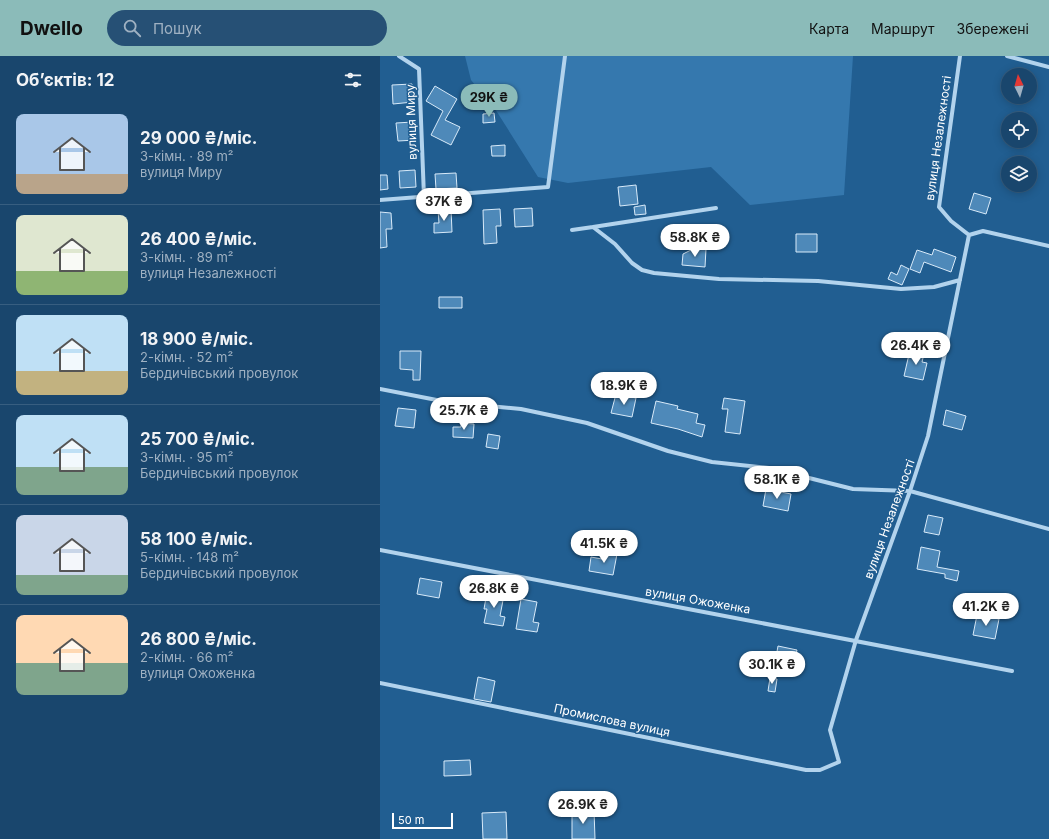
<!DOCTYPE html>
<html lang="uk">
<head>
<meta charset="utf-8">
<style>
  :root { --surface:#19466d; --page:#265075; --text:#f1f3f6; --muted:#9fb1c2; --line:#375e80; --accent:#8bbbb9 }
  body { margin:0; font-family:Inter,sans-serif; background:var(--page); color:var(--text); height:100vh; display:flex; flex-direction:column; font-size:15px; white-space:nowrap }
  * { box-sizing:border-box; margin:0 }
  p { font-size:13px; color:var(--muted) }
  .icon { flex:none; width:22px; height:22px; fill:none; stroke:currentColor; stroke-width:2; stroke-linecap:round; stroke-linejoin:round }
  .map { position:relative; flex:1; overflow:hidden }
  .side { display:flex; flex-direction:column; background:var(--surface); width:380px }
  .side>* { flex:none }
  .needle { width:26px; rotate:355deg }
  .fabs { position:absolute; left:621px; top:12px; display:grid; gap:8px }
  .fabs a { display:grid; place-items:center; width:36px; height:36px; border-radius:50%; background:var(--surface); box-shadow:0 2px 10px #0003,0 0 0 1px var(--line); font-size:20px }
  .scale { position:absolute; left:12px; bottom:10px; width:61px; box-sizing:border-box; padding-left:4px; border:2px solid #fff; border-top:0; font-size:11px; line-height:14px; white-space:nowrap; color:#fff; -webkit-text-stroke:3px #215e91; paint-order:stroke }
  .price { position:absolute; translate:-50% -34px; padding:0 9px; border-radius:14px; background:#fff; color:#222; font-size:13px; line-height:26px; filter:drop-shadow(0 1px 2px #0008) }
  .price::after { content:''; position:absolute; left:50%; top:24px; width:12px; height:9px; margin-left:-6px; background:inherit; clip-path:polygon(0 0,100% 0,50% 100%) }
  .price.current { background:var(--accent); color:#111 }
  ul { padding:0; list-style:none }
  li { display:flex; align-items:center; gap:12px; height:100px; padding:0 16px }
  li+li { border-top:1px solid var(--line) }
  li span { display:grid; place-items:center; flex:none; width:112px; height:80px; border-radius:8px; color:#555 }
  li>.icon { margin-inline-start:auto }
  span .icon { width:48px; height:48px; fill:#fffc; stroke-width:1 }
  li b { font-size:17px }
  h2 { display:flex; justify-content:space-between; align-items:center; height:48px; padding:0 16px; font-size:17px }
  header { display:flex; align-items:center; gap:24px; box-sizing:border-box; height:56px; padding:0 20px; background:var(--accent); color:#111 }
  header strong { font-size:19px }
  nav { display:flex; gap:22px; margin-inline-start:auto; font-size:14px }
  .search { width:280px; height:36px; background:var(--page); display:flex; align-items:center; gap:10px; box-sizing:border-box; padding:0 14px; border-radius:22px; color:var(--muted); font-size:15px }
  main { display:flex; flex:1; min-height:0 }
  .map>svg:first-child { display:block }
  .green { fill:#3578ae }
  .building { fill:#4e89b9; stroke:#d8eaf9 }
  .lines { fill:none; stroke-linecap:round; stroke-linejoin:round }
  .street { stroke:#b2d3ed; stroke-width:4 }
  .labels { text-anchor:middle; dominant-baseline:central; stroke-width:3; stroke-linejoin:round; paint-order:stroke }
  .street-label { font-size:12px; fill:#fff; stroke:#215e91 }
</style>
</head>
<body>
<header>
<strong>Dwello</strong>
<div class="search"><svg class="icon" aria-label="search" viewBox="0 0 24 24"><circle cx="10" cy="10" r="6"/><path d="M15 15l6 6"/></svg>Пошук</div>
<nav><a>Карта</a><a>Маршрут</a><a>Збережені</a></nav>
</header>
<main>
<section class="side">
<h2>Об’єктів: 12<svg class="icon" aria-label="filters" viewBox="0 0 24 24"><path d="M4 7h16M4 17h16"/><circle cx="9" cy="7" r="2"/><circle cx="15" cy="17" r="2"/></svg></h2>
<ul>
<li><span style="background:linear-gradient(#a9c7e8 75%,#b9a48a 0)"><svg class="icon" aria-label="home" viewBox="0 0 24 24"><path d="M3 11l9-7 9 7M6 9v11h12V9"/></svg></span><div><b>29 000 ₴/міс.</b><p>3-кімн. · 89 m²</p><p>вулиця Миру</p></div></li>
<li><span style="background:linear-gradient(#dfe7d0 70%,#8fb573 0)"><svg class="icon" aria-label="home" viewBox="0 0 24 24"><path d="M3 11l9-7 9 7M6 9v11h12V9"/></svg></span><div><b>26 400 ₴/міс.</b><p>3-кімн. · 89 m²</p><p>вулиця Незалежності</p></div></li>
<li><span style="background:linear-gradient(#bfe0f5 70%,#c2b280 0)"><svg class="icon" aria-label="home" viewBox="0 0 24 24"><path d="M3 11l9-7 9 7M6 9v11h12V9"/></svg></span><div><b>18 900 ₴/міс.</b><p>2-кімн. · 52 m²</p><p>Бердичівський провулок</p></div></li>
<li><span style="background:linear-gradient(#bfe0f5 65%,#7fa58c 0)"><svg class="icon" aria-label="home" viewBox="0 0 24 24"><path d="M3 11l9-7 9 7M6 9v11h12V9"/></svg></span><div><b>25 700 ₴/міс.</b><p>3-кімн. · 95 m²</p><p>Бердичівський провулок</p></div></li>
<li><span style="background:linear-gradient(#c9d6e8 75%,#7fa58c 0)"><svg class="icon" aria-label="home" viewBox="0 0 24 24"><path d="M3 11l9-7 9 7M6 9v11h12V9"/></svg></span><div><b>58 100 ₴/міс.</b><p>5-кімн. · 148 m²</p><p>Бердичівський провулок</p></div></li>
<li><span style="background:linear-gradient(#ffd9b3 60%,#7fa58c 0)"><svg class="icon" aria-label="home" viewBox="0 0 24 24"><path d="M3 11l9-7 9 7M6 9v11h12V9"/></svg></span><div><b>26 800 ₴/міс.</b><p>2-кімн. · 66 m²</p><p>вулиця Ожоженка</p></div></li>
</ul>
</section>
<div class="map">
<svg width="669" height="783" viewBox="0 0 669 783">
  <rect width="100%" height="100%" fill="#215e91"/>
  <path class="green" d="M 85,0 L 473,0 L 464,139 L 370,149 L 331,111 L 188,127 L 158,121 L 117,56 L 91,24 Z"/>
  <path class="building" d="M 32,28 L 33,46 L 13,48 L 12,29 Z
    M 55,30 L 77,43 L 65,64 L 80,71 L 71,89 L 51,79 L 63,55 L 46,45 Z
    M 114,57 L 115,66 L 103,67 L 103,58 Z
    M 35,64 L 36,84 L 18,85 L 16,67 L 33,66 Z
    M 125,89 L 125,100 L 112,100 L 111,90 Z
    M 35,114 L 36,131 L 20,132 L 19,115 Z
    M 76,117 L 77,132 L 56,133 L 55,118 Z
    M 0,119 L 7,119 L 8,133 L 0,134 Z
    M 256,129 L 258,148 L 240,150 L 238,131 Z
    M 594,137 L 611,142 L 606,158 L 589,153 Z
    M 265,149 L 266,158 L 255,159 L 254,151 Z
    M 152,152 L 153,170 L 135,171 L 134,153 Z
    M 71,153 L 72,176 L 54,177 L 54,167 L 59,167 L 58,154 Z
    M 120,153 L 121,170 L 116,170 L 117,187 L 104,188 L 103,154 Z
    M 0,156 L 11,157 L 12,173 L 6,173 L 7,191 L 0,192 Z
    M 416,178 L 437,178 L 437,196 L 416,196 Z
    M 315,192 L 326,193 L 325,211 L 302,209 L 303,198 Z
    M 554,193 L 576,201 L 571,216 L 544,206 L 540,217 L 530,213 L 537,194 L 552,199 Z
    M 521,209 L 529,213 L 522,229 L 508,223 L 511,216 L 517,219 Z
    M 59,241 L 82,241 L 82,252 L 59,252 Z
    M 530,294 L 544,298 L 542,306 L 547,307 L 543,324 L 524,320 Z
    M 20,295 L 41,295 L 40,324 L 33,324 L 33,314 L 20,313 Z
    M 236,338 L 256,342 L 252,361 L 231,357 Z
    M 344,342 L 365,345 L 360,378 L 345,376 L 348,353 L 342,353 Z
    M 276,345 L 298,350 L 297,353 L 318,358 L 316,367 L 325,369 L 322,381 L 298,373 L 271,367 Z
    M 18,352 L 36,354 L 34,372 L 15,370 Z
    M 566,354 L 586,360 L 582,374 L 563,369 Z
    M 81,367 L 94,368 L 93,382 L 73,381 L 73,371 L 81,371 Z
    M 108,378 L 120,380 L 118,393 L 106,391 Z
    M 386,433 L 411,438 L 408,455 L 383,450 Z
    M 548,459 L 563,462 L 559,479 L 544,476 Z
    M 541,491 L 560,495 L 557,511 L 579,515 L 577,525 L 565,522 L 565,518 L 537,513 Z
    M 223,495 L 237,498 L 233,519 L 209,515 L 211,501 L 222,503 Z
    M 40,522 L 62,526 L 59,542 L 37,538 Z
    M 107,536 L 124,539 L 120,560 L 125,561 L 123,570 L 104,567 L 107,553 L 104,553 Z
    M 619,540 L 629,542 L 626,558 L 616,556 Z
    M 141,543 L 157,546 L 153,566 L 159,567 L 157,576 L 136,573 Z
    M 597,559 L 619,563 L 615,583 L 593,579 Z
    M 398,590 L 417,594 L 413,611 L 395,607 Z
    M 98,621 L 115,625 L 111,646 L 94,643 Z
    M 390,622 L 397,623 L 395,636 L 388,635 Z
    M 90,704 L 91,719 L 64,720 L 64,705 Z
    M 214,754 L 215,783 L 192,783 L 192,755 Z
    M 126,756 L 127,783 L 103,783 L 102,757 Z"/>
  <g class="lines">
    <path class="street" d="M 19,0 L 39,13 L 44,141
      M 627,0 L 669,11
      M 0,144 L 168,131 L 185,0
      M 213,171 L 336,152
      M 192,174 L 213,171 L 235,188 L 252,207 L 262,214 L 274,217 L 339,223 L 438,225 L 521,233 L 554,231 L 580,224
      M 589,179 L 603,175 L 669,190
      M 0,333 L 67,346 L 141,353 L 207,367 L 288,395 L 332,406 L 389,412 L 473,433 L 530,435 L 669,473
      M 0,494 C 210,536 422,573 632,615
      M 0,627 L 426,714 L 440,714 L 459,706 L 450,674 L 476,584 L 530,435 L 548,380 L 589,179 L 571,165 L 559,151 L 580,0"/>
  </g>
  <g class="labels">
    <g class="street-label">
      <text transform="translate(31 66) rotate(-92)">вулиця Миру</text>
      <text transform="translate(558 82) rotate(-82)">вулиця Незалежності</text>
      <text transform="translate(509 463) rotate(-70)">вулиця Незалежності</text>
      <text transform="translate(318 544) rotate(10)">вулиця Ожоженка</text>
      <text transform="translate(232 664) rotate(12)">Промислова вулиця</text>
    </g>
  </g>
</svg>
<div class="fabs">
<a><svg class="needle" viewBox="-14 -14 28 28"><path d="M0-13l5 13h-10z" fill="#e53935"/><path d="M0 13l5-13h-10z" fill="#9fb1c2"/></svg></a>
<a><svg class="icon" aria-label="locate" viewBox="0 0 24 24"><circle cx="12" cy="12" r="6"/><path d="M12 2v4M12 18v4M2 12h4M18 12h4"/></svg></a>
<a><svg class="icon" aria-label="layers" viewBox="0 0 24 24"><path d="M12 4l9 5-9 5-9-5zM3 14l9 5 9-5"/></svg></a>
</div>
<div class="scale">50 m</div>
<b class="price current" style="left:109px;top:62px">29K ₴</b>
<b class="price" style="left:64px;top:166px">37K ₴</b>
<b class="price" style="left:315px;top:202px">58.8K ₴</b>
<b class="price" style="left:536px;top:310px">26.4K ₴</b>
<b class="price" style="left:244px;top:350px">18.9K ₴</b>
<b class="price" style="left:84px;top:375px">25.7K ₴</b>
<b class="price" style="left:397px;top:444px">58.1K ₴</b>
<b class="price" style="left:224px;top:508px">41.5K ₴</b>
<b class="price" style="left:114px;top:553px">26.8K ₴</b>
<b class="price" style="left:606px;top:571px">41.2K ₴</b>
<b class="price" style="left:392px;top:629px">30.1K ₴</b>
<b class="price" style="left:203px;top:769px">26.9K ₴</b>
</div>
</main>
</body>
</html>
